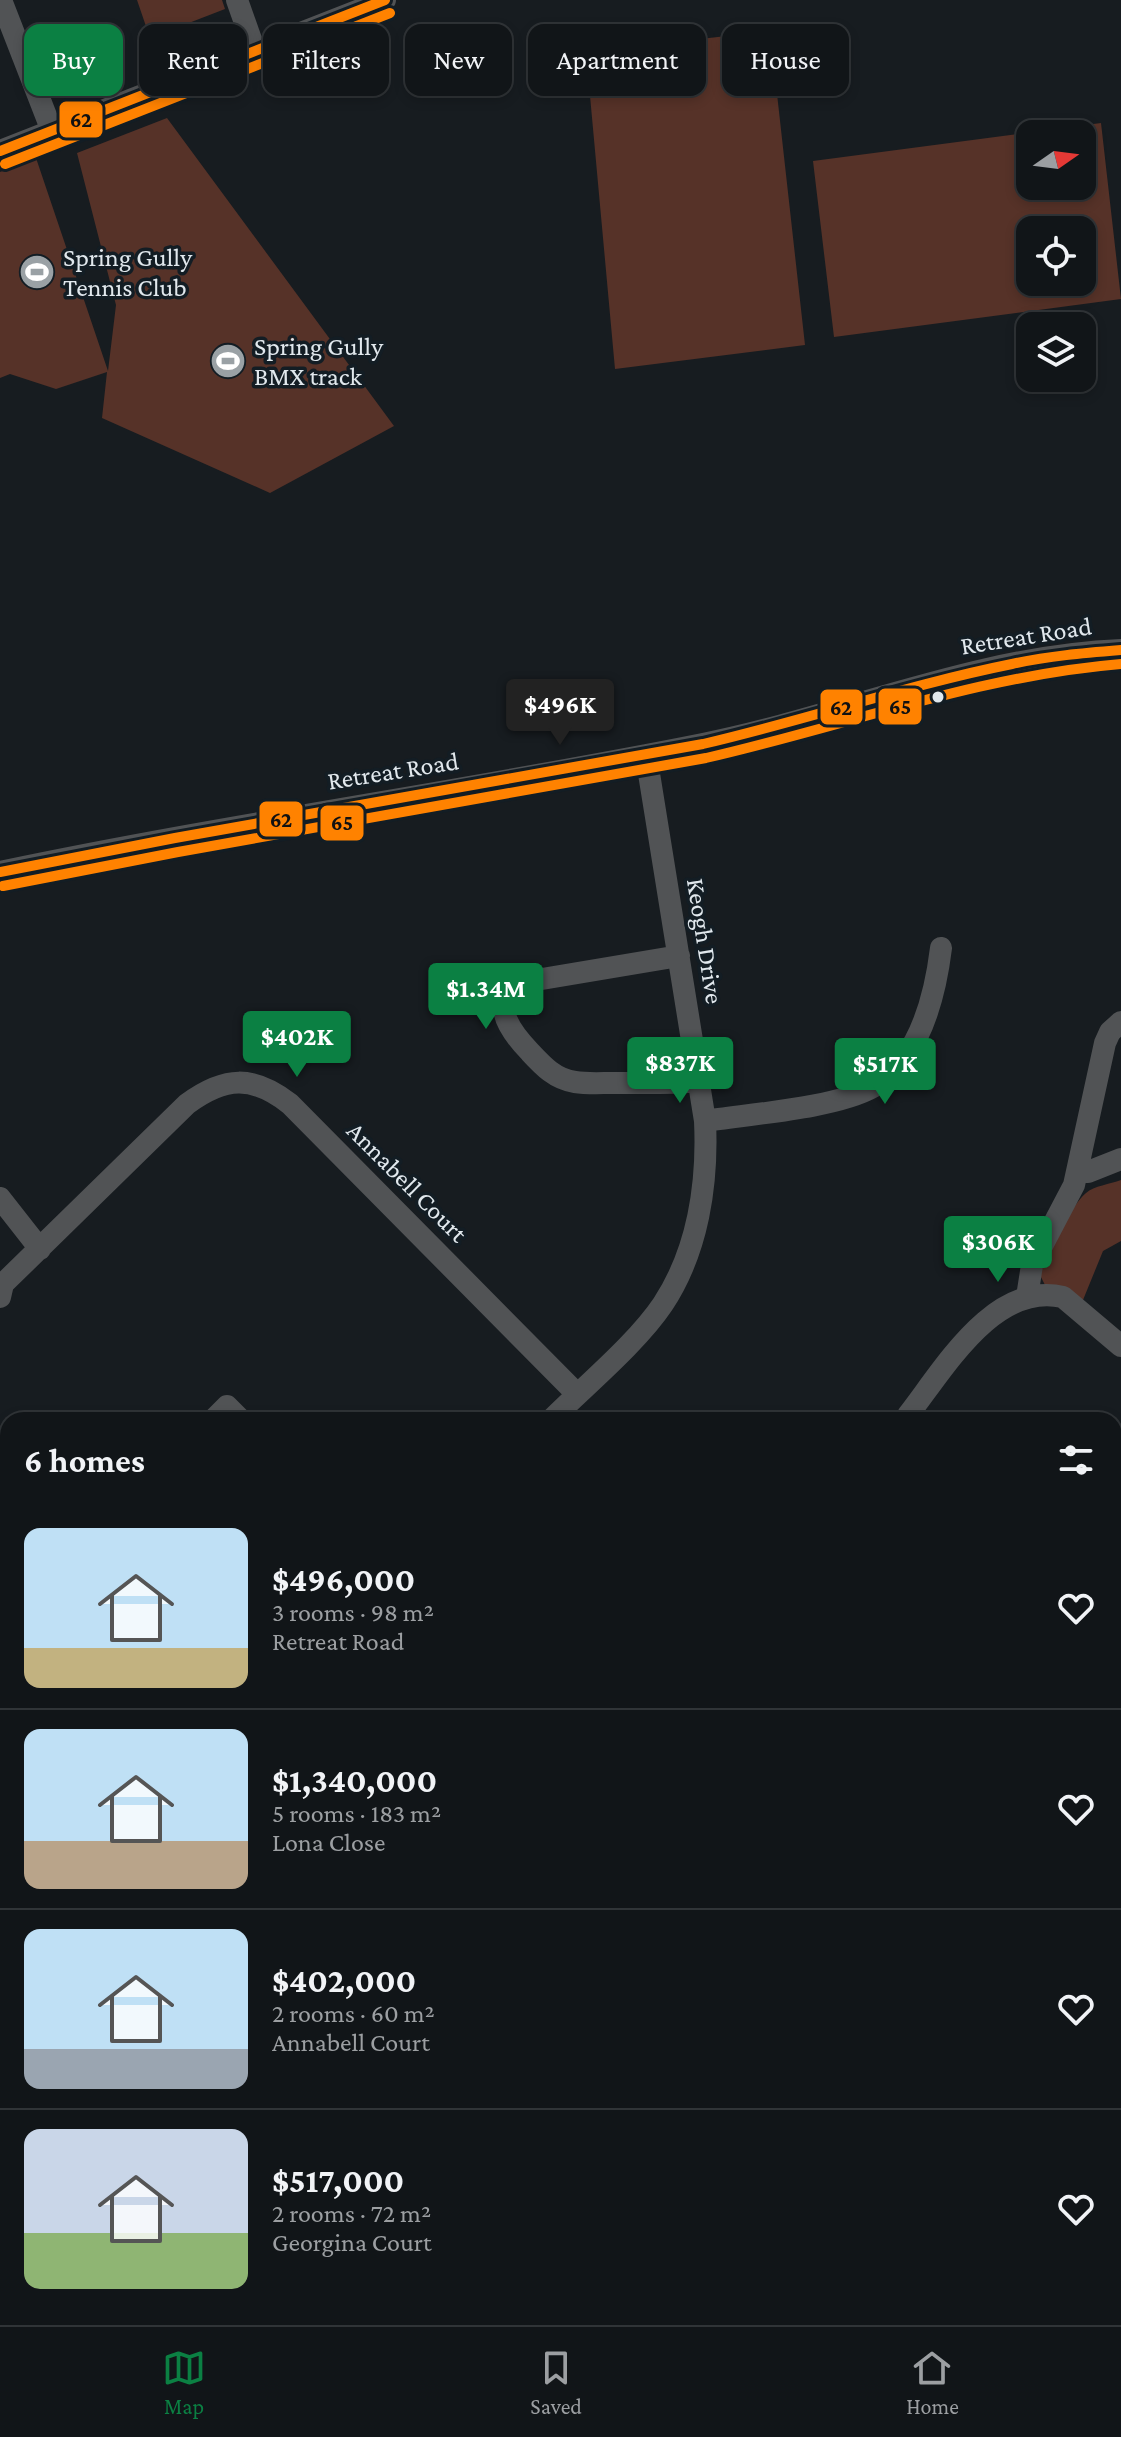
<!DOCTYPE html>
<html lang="en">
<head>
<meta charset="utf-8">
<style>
  :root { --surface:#111518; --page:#1a1e21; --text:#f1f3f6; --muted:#9c9fa2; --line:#303437; --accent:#0b8043 }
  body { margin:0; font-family:"Crimson Pro",serif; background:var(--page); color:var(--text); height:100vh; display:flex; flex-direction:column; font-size:30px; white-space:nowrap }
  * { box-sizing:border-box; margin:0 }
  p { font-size:26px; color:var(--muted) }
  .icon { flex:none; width:44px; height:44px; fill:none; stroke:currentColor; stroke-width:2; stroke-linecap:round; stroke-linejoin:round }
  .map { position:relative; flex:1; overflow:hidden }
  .details { position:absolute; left:0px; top:1412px; width:1122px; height:914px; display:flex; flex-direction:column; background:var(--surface); border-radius:24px 24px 0 0; box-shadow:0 4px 12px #0003,0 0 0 2px var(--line) }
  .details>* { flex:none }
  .hud { position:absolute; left:24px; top:24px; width:1074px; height:72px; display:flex; gap:16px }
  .needle { width:52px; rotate:76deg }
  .controls { position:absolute; left:1016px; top:120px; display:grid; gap:16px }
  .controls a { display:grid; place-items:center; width:80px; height:80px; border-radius:16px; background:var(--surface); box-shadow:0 4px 12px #0003,0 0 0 2px var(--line); font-size:40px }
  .price { position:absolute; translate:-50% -68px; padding:0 18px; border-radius:8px; background:var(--accent); color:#fff; font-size:26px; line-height:52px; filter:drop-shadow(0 2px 4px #0008) }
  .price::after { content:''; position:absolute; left:50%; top:48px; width:24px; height:18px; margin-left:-12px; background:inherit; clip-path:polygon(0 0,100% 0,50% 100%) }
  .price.active { background:#222; color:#fff }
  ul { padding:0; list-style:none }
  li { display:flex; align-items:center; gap:24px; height:200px; padding:0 24px }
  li+li { border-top:2px solid var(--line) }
  li span { display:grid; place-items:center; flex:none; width:224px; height:160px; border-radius:16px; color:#555 }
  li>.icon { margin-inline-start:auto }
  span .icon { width:96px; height:96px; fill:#fffc; stroke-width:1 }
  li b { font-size:34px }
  h2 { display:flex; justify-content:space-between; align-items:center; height:96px; padding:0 24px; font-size:34px }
  .tag { padding:0 28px; border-radius:16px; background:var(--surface); box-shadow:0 4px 12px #0003,0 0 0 2px var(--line); font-size:28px; line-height:72px }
  .tag.active { background:var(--accent); color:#fff }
  .tabs { display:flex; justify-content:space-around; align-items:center; height:112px; border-top:2px solid var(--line); background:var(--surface); font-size:22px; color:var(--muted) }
  .tabs a { display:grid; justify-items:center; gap:4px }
  .tabs .active { color:var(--accent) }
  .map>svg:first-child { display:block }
  .green { fill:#563228; fill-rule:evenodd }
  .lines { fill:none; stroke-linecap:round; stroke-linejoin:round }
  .minor { stroke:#515355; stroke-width:22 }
  .bus-1-casing { stroke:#131d24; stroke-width:16 }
  .bus-2-casing { stroke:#131d24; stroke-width:16 }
  .bus-1 { stroke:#ff8200; stroke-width:10 }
  .bus-2 { stroke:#ff8200; stroke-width:10 }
  .bus-dot { fill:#e1e8ed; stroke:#131d24; stroke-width:3 }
  .labels { text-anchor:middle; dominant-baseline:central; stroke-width:7; stroke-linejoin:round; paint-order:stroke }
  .poi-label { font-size:26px; fill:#e1e8ed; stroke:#131d24; text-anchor:start }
  .street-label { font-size:26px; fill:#e1e8ed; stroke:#131d24 }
  .line-badge { stroke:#131d24; stroke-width:3 }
  .pale-badge-label { font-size:22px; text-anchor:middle; font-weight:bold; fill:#111 }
</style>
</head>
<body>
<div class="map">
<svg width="1121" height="2325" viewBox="0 0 1121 2325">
  <rect width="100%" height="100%" fill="#171c20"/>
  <path class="green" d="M 137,0 L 222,0 L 225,9 L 150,38 Z
    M 770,31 L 805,345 L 615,369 L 586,52 Z
    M 167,118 L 394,426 L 270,493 L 102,418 L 107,372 L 56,389 L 10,374 L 0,378 L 0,172 L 36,158 L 108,371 L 116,305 L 77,153 Z
    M 1101,123 L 1121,299 L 834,337 L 813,161 ZM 1030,134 L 1082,134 L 1082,186 L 1030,186 ZM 1030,230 L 1082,230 L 1082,282 L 1030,282 Z
    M 1121,1180 L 1121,1241 L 1103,1251 L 1083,1300 L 1046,1287 L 1040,1275 C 1046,1254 1070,1207 1086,1193 C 1094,1186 1110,1184 1121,1180 Z
    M 1114,1880 L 1121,1889 L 1121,2177 L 1114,2189 Z
    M 589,2318 L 938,2318 L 932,2325 L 581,2325 Z"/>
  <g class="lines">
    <path class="minor" d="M 1,0 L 52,131
      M 237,0 L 255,51
      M 0,151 L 385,0
      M 0,872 C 233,823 469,791 703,744 C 843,716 976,656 1121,650
      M 679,956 L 530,981 C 486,998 507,1028 530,1052 C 543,1066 555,1079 575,1082 C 587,1084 601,1083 613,1083 C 642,1083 670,1084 699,1081
      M 705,1121 C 750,1114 836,1108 873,1087 C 919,1060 935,997 941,948
      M 1077,1172 L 1088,1172 L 1121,1159
      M 0,1198 L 40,1249
      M 0,1297 L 3,1284 L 187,1104 C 225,1076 253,1075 290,1104 L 577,1394
      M 1027,1297 L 1032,1265 L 1074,1185 L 1105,1043 L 1110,1032 L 1121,1022
      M 908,1415 C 944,1369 994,1281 1063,1297 L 1121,1346
      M 213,1420 L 227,1406 L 241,1420
      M 551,1420 C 585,1386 637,1343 663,1304 C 698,1251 708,1184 705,1121 L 646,755
      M 1114,1447 L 1121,1441
      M 0,1853 L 8,1854
      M 0,1975 L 8,1961
      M 1100,2318 L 1104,2325"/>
    <defs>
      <path id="bus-1" d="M 0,151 L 385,0
        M 0,872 L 175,838 L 703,744 C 807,720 907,685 1012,664 C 1048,656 1084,653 1121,650"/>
      <path id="bus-2" d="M 5,164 L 390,13
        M 3,886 L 178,852 L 706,758 C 846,726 977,676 1121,664"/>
    </defs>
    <use href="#bus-1" class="bus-1-casing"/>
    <use href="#bus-2" class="bus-2-casing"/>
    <use href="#bus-1" class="bus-1"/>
    <use href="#bus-2" class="bus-2"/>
  </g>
  <defs>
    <symbol id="stadium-disc" viewBox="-11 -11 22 22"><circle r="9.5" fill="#9aa1a5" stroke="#131d24"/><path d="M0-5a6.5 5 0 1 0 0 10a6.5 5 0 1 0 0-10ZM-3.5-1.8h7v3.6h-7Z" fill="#fff"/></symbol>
  </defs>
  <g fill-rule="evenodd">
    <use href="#stadium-disc" x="17" y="252" width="40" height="40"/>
    <use href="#stadium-disc" x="208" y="341" width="40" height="40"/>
  </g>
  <circle class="bus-dot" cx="938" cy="697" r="7"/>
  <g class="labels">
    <g class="poi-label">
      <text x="63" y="257">Spring Gully<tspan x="63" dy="30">Tennis Club</tspan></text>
      <text x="254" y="346">Spring Gully<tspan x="254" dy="30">BMX track</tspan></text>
    </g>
    <g class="street-label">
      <text transform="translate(1026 636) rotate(-9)">Retreat Road</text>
      <text transform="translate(393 771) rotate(-9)">Retreat Road</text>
      <text transform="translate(705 941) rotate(81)">Keogh Drive</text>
      <text transform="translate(407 1182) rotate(45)">Annabell Court</text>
    </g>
  </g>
  <g class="line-badge">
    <rect x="58" y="100" width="46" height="39" rx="8" fill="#ff8200"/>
    <rect x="877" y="687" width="46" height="39" rx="8" fill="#ff8200"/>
    <rect x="819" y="688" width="45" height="38" rx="8" fill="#ff8200"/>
    <rect x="258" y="800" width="46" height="38" rx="8" fill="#ff8200"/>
    <rect x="319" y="804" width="46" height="38" rx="8" fill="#ff8200"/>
  </g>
  <g class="pale-badge-label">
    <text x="81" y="127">62</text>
    <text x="900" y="714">65</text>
    <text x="841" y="715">62</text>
    <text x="281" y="827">62</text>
    <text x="342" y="830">65</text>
  </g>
</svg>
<div class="controls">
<a><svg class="needle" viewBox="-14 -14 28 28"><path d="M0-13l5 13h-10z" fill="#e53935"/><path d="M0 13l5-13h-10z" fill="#9c9fa2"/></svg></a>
<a><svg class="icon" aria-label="locate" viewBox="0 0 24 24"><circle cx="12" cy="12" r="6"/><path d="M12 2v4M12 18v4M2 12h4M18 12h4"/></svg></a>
<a><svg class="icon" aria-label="layers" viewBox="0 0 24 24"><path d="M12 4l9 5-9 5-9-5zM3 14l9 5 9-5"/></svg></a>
</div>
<b class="price active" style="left:560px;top:747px">$496K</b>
<b class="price" style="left:486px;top:1031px">$1.34M</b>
<b class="price" style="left:297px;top:1079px">$402K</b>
<b class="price" style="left:680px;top:1105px">$837K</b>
<b class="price" style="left:885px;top:1106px">$517K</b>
<b class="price" style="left:998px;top:1284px">$306K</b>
<div class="hud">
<a class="tag active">Buy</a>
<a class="tag">Rent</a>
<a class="tag">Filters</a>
<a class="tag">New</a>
<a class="tag">Apartment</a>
<a class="tag">House</a>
</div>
<section class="details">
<h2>6 homes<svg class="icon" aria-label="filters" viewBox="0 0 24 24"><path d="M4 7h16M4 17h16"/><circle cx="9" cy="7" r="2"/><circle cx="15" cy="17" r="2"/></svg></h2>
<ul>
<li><span style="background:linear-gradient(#bfe0f5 75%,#c2b280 0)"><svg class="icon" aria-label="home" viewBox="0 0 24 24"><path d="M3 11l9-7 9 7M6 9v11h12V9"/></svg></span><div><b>$496,000</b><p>3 rooms · 98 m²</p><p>Retreat Road</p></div><svg class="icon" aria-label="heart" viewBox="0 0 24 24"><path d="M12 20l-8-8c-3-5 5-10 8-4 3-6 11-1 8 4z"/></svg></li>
<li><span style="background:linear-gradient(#bfe0f5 70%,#b9a48a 0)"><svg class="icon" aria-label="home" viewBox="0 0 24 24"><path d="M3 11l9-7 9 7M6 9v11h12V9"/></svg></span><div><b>$1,340,000</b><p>5 rooms · 183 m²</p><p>Lona Close</p></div><svg class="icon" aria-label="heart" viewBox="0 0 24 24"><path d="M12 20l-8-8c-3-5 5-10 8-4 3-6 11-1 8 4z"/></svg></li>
<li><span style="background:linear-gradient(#bfe0f5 75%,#9aa5b1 0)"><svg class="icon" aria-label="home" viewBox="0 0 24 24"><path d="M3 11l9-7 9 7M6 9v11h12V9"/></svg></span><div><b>$402,000</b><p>2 rooms · 60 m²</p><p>Annabell Court</p></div><svg class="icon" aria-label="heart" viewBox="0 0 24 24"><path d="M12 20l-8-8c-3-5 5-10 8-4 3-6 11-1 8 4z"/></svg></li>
<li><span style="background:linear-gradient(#c9d6e8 65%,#8fb573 0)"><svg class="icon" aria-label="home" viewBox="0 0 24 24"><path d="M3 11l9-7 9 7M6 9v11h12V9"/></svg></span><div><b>$517,000</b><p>2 rooms · 72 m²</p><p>Georgina Court</p></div><svg class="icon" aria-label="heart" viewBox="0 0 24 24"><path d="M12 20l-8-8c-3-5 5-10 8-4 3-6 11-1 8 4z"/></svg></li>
</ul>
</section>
</div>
<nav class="tabs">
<a class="active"><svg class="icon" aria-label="map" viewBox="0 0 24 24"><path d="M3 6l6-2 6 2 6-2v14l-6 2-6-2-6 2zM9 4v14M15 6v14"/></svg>Map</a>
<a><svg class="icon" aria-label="saved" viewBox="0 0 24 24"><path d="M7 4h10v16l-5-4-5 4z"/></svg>Saved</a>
<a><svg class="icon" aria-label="home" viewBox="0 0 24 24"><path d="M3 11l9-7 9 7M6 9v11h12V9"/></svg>Home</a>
</nav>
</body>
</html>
